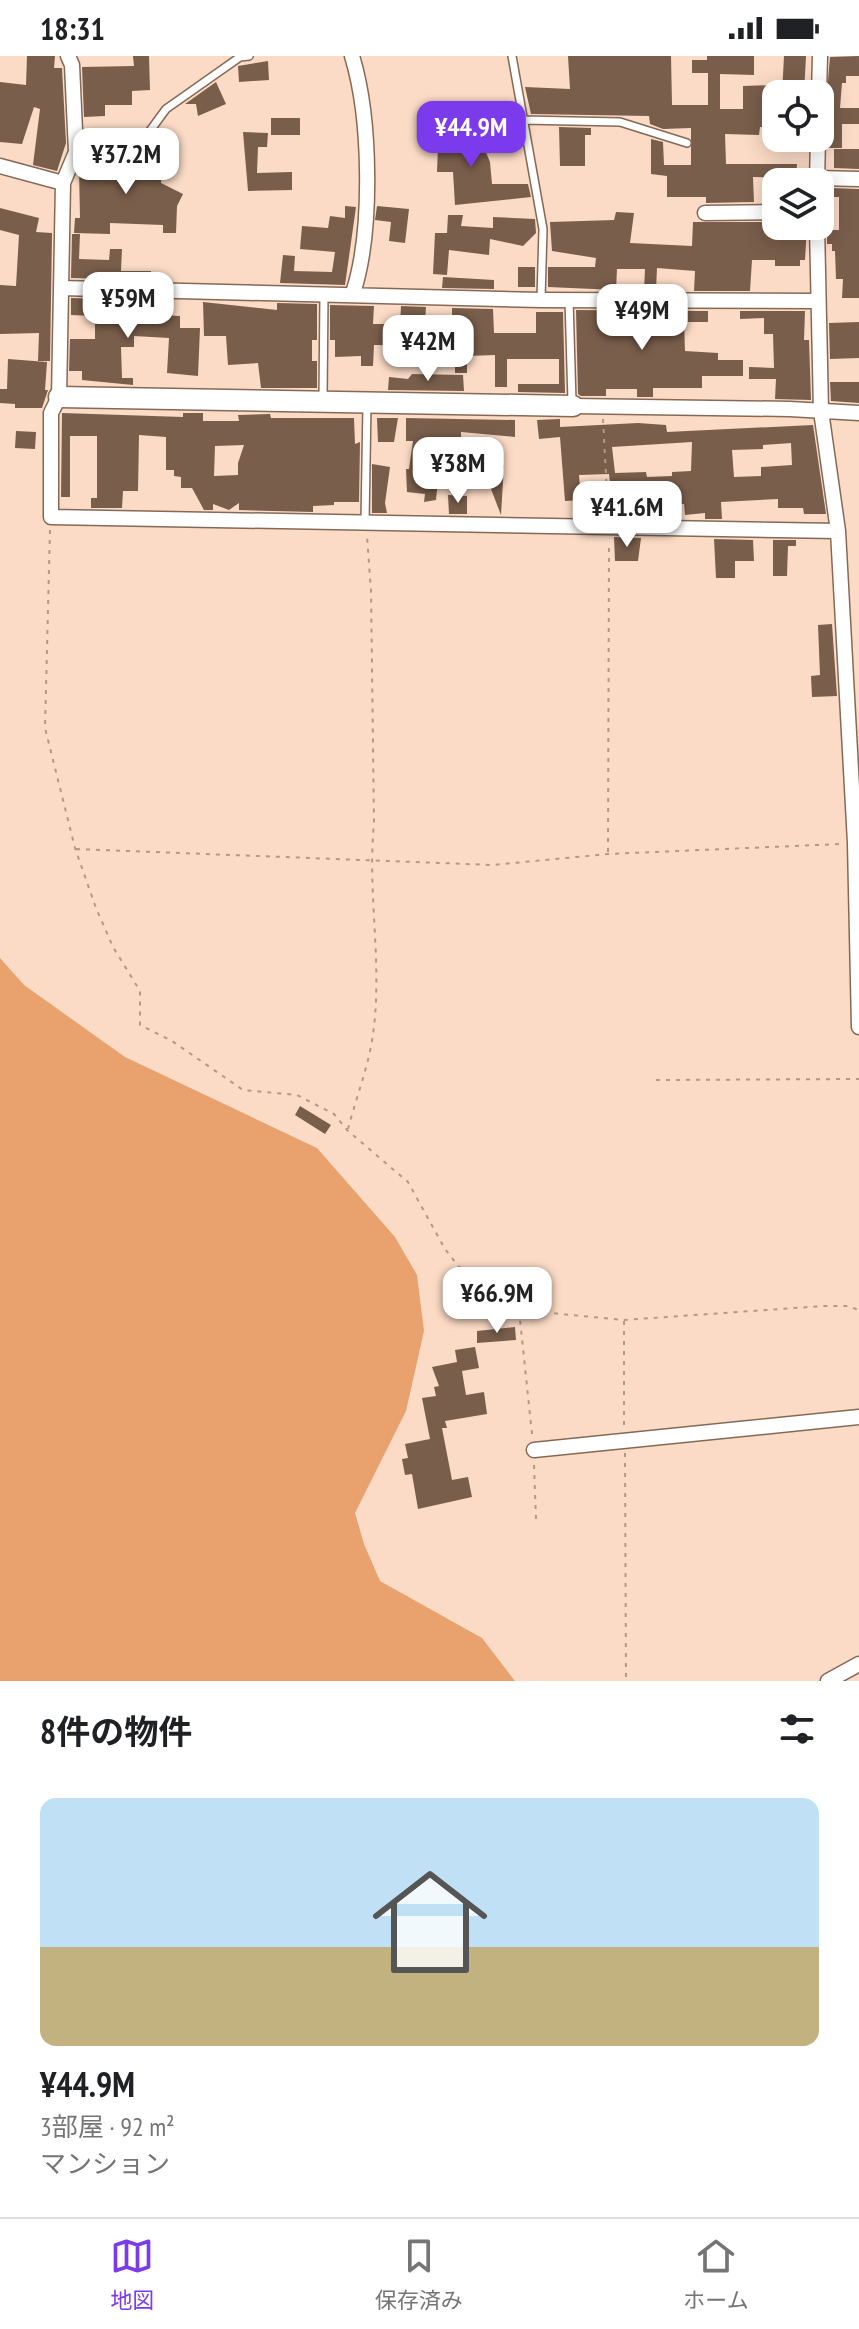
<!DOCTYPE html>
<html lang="ja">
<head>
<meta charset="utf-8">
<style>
  :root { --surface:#fff; --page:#f6f6f6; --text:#202124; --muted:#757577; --line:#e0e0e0; --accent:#7c3aed }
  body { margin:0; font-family:"PT Sans Narrow","Noto Sans JP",sans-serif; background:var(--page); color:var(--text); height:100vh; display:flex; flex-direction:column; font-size:30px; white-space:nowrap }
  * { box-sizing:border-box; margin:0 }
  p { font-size:26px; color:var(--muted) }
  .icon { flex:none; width:44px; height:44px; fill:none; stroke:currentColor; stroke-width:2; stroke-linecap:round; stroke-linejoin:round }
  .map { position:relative; height:1625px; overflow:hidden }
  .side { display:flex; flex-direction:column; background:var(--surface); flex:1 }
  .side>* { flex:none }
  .buttons { position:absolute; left:762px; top:24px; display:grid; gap:16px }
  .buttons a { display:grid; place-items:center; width:72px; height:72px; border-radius:16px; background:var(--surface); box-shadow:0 4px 20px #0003; font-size:40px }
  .price { position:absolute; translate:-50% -68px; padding:0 18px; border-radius:16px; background:#fff; color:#222; font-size:26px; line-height:52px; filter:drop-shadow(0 2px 4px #0008) }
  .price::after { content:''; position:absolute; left:50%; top:48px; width:24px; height:18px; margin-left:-12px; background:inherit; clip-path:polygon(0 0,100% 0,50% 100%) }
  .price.selected { background:var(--accent); color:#fff }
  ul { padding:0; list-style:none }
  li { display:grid; align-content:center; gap:16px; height:424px; padding:0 40px }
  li+li { border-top:2px solid var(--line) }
  li span { display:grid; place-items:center; height:248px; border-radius:16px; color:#555 }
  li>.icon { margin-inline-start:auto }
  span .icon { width:144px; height:144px; fill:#fffc; stroke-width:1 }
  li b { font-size:34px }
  h2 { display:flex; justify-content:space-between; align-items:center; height:96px; padding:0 40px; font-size:34px }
  .status { display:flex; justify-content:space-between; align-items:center; height:56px; padding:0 40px; background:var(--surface); direction:ltr }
  .status svg { height:22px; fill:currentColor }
  .tabs { display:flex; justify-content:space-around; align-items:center; height:112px; border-top:2px solid var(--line); background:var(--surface); font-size:22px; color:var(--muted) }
  .tabs a { display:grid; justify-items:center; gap:4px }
  .tabs .selected { color:var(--accent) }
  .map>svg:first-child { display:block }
  .forest { fill:#e9a26e }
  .building { fill:#795e4b; fill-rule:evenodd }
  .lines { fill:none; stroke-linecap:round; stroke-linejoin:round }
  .lane-casing { stroke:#856956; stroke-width:10 }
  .street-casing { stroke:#856956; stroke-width:17 }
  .secondary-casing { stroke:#856956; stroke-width:23 }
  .path { stroke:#b19887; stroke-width:2; stroke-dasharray:4 6; stroke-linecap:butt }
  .lane { stroke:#fff; stroke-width:7 }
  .street { stroke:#fff; stroke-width:14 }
  .secondary { stroke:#fff; stroke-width:20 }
</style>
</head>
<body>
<div class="status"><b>18:31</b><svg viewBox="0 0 49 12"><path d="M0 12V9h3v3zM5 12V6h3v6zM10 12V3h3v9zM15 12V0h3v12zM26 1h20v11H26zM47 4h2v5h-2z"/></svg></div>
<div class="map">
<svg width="859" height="1625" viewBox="0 0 859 1625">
  <rect width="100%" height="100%" fill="#fbdbc6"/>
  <path class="forest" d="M 0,902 L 24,929 L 125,1001 L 317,1092 L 395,1181 L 417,1219 L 424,1275 L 406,1355 L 355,1457 L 364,1488 L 380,1525 L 482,1582 L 515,1625 L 0,1625 Z"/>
  <path class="building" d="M 27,0 L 55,0 L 54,12 L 62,12 L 66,87 L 57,115 L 33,109 L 40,53 L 34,51 L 22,88 L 0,86 L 0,26 L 26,29 Z
    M 133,0 L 149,0 L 150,34 L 132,35 L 132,49 L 105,49 L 105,60 L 84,61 L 82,11 L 134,10 Z
    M 568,0 L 671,0 L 672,49 L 708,49 L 708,17 L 692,17 L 692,4 L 707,4 L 707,0 L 754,0 L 754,19 L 720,18 L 720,53 L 743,53 L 743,30 L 776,29 L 773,71 L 760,71 L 759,79 L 725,78 L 726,108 L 797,108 L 796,122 L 753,121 L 754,146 L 706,147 L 706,141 L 667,141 L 667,120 L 651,118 L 651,83 L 663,86 L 664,109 L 691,109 L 691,72 L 663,73 L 650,68 L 649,60 L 531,58 L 525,31 L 570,33 Z
    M 784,0 L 806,0 L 804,38 L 782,38 Z
    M 859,0 L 859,20 L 846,20 L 846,27 L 842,27 L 840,52 L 859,52 L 859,68 L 842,68 L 842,92 L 828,92 L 826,49 L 830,1 Z
    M 268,5 L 269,24 L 239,26 L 238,10 Z
    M 216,26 L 226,48 L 198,60 L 196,48 L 185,48 Z
    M 271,62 L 300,62 L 300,79 L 271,79 Z
    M 439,62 L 462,62 L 463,99 L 483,89 L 490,106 L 492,128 L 528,128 L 531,141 L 455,149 L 453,116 L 437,116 Z
    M 559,71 L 591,72 L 591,79 L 585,79 L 585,110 L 560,110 Z
    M 243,76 L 268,77 L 267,91 L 258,91 L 257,117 L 292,116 L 292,134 L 248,135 Z
    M 162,92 L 161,127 L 183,138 L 177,150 L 176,177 L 163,177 L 163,169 L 110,167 L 110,178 L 74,177 L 75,162 L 80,162 L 79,114 L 84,103 L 112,105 L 110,120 L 138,121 L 136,95 Z
    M 834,93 L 859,93 L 859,113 L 834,112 Z
    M 832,132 L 859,133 L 859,242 L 842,242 L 843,223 L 836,223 L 835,195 L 832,195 L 832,188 L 827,188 L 827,174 L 839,174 L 839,141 L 832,141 Z
    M 345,150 L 356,151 L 345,229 L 280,227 L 283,199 L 295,200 L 294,215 L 332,216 L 335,196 L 300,193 L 302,170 L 328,172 L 330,160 L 345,162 Z
    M 377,150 L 409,153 L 405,187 L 389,185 L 391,166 L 375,164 Z
    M 0,152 L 39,162 L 36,176 L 52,177 L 50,305 L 38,305 L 39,277 L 0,278 L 0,229 L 16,230 L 19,179 L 0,174 Z
    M 616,156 L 634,157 L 630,187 L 692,190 L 693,166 L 774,166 L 774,170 L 807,170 L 805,204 L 800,204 L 800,210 L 775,210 L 775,204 L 752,204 L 750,235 L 694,235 L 695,215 L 657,212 L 656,234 L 644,234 L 645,213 L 617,213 L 616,234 L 548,231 L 548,211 L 595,211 L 596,202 L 552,195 L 550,166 L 614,164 Z
    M 448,159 L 463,159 L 461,170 L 493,172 L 493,161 L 535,163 L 536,177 L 523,190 L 490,183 L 489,199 L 449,194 L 447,219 L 433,218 L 435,177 L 447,177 Z
    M 72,178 L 80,178 L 79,203 L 109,204 L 110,193 L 122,193 L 121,215 L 151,215 L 152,224 L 71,222 Z
    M 518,211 L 535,211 L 535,231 L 518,231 Z
    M 443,221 L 494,224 L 494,233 L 442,232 Z
    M 71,242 L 136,244 L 136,258 L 180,260 L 180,272 L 200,272 L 198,320 L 167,317 L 169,282 L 134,280 L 134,291 L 121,291 L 122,322 L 133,322 L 133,329 L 82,324 L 82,315 L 69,315 L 70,283 L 95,283 L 95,260 L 71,259 Z
    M 203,246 L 277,254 L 277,247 L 317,248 L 317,284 L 312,284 L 312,305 L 317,305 L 317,332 L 261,332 L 258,307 L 228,309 L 226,280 L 204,280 Z
    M 330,249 L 374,250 L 373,268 L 400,268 L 401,250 L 426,251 L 425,266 L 436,267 L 435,290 L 374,289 L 373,310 L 361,310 L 361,300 L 335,301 L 335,284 L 330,284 Z
    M 452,252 L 493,253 L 494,277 L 536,277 L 536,256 L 563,256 L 565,337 L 518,336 L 518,328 L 559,328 L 559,303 L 507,303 L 507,331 L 495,331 L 495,299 L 467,300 L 467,317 L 455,317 L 455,295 L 465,295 L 464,266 L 452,266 Z
    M 576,254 L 708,255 L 708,266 L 684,266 L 685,295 L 718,297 L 718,304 L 743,304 L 743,320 L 702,320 L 702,332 L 653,332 L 653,341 L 637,341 L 637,333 L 606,333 L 606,340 L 581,340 L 578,338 Z
    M 740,255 L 805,255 L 804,284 L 809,284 L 811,344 L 775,343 L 776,323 L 749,323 L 749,311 L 774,312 L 773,278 L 764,278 L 764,262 L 740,263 Z
    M 859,266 L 859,302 L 830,303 L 829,267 Z
    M 8,303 L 47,306 L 45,334 L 48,334 L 42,352 L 15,352 L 15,348 L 0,347 L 0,333 L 7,333 Z
    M 412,318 L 463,319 L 464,335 L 388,334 L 389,321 L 408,323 Z
    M 830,326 L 859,326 L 859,347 L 831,345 Z
    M 62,357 L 183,361 L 183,357 L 203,357 L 203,365 L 239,365 L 238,359 L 270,358 L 271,362 L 354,362 L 355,388 L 360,386 L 359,446 L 334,446 L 334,449 L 313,450 L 313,456 L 239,454 L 239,447 L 229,454 L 213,448 L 213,454 L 204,454 L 192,432 L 181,432 L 181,421 L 174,420 L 174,414 L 166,414 L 166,381 L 139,379 L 138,435 L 123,435 L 122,452 L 91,452 L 91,442 L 97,442 L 97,380 L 70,380 L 70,441 L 61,441 ZM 244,389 L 238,407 L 238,419 L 214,420 L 215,390 Z
    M 377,362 L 398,362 L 394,386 L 378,386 Z
    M 406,362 L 515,364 L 515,381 L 461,376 L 462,413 L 439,413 L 436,444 L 424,446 L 425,438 L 407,436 L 406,413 L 409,413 L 413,385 L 406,385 Z
    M 560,363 L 560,371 L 638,367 L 666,369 L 667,376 L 813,369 L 826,458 L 804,458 L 803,452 L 778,452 L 778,443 L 721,446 L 722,463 L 705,463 L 705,457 L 685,459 L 684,448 L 654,449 L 654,456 L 641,457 L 640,425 L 610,428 L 609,418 L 579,419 L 581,444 L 565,445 L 560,381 L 539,383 L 537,364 ZM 692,386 L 691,415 L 672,416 L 672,420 L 647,421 L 646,416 L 615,417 L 612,391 ZM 791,387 L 792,409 L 761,411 L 761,420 L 734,421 L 732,394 L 763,393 L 763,389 Z
    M 16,375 L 36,376 L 35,393 L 15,392 Z
    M 462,405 L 504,409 L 501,459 L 491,433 L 467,431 Z
    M 372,408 L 390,411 L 385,447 L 387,457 L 372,457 Z
    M 448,439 L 467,440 L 467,458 L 449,458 Z
    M 614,481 L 641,482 L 638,505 L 615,505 Z
    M 714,483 L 753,484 L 754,505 L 735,505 L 735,522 L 716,522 Z
    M 773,484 L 796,484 L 796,490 L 788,490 L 787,520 L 773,520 Z
    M 832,568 L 837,640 L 812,641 L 811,620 L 820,619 L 818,569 Z
    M 300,1050 L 331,1069 L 325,1078 L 295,1059 Z
    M 515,1271 L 516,1284 L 477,1287 L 477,1275 Z
    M 475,1291 L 479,1312 L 462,1315 L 466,1339 L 484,1336 L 487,1358 L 445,1365 L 447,1372 L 442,1372 L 452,1424 L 468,1421 L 472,1441 L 418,1453 L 412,1418 L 405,1419 L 402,1403 L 408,1402 L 405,1388 L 430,1383 L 422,1342 L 436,1340 L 434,1331 L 439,1330 L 432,1311 L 457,1306 L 455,1294 Z"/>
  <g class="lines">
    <defs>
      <path id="lane" d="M 512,0 L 543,173 L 541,243
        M 523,64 L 620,66 L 687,87
        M 76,96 L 114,99 L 144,83 L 166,53 L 240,1 L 249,0
        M 569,244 L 572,346
        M 323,342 L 324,239
        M 365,466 L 367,348"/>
      <path id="street" d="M 68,0 L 72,9 L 76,96 L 63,127 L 59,341 L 51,357 L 51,461 L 838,475
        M 352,0 C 371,62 373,176 353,237
        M 819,38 L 820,0
        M 0,110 L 63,127
        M 817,122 L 859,123
        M 817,126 L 818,82
        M 705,157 L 776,156
        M 817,170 L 821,355 L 838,475 L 855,787 L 859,971
        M 61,232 L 541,244 L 817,245
        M 573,350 L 790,353 L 859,357
        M 534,1394 L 859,1361
        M 828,1625 L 859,1608"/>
      <path id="secondary" d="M 59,341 L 573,350"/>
    </defs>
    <use href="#lane" class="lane-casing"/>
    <use href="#street" class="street-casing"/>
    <use href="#secondary" class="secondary-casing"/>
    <path class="path" d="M 603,363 L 608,456
      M 50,474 L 45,672 L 75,792 L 96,852 L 113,891 L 140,935 L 140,969 L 172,985 L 243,1034 L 297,1039 L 334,1058 L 347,1074 L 408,1126 L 445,1193 L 459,1211 L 515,1234 L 519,1254
      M 76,793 L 492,809 L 608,798 L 841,788
      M 608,796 L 609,487
      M 656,1024 L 859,1023
      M 348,1073 C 356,1042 369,1009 373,978 C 383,908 367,837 374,767 L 371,535 L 367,480
      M 624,1265 L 624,1371
      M 532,1378 L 519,1254 L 624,1264 L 823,1250 L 848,1250 L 859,1254
      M 625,1397 L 626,1625
      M 534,1409 L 536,1463"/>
    <use href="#lane" class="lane"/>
    <use href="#street" class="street"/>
    <use href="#secondary" class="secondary"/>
  </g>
</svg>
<div class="buttons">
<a><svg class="icon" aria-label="locate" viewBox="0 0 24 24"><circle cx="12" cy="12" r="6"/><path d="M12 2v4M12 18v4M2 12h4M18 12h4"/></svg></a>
<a><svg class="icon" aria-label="layers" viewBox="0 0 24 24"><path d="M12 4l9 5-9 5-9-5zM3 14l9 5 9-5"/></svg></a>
</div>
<b class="price selected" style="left:471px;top:113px">¥44.9M</b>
<b class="price" style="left:126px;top:140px">¥37.2M</b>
<b class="price" style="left:128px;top:284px">¥59M</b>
<b class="price" style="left:642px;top:296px">¥49M</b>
<b class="price" style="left:428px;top:327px">¥42M</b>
<b class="price" style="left:458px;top:449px">¥38M</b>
<b class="price" style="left:627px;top:493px">¥41.6M</b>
<b class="price" style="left:497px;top:1279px">¥66.9M</b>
</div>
<section class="side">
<h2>8件の物件<svg class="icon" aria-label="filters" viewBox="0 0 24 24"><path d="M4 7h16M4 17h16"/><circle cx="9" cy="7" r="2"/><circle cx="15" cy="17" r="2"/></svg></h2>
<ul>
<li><span style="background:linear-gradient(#bfe0f5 60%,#c2b280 0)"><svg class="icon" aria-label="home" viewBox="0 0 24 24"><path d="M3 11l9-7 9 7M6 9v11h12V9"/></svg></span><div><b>¥44.9M</b><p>3部屋 · 92 m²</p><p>マンション</p></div></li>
</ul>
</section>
<nav class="tabs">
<a class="selected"><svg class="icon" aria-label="map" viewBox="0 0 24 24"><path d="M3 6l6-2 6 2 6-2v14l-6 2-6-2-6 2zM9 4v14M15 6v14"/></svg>地図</a>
<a><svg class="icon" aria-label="saved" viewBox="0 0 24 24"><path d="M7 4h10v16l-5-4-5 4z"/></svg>保存済み</a>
<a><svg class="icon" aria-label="home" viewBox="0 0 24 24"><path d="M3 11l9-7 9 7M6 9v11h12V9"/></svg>ホーム</a>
</nav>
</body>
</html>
